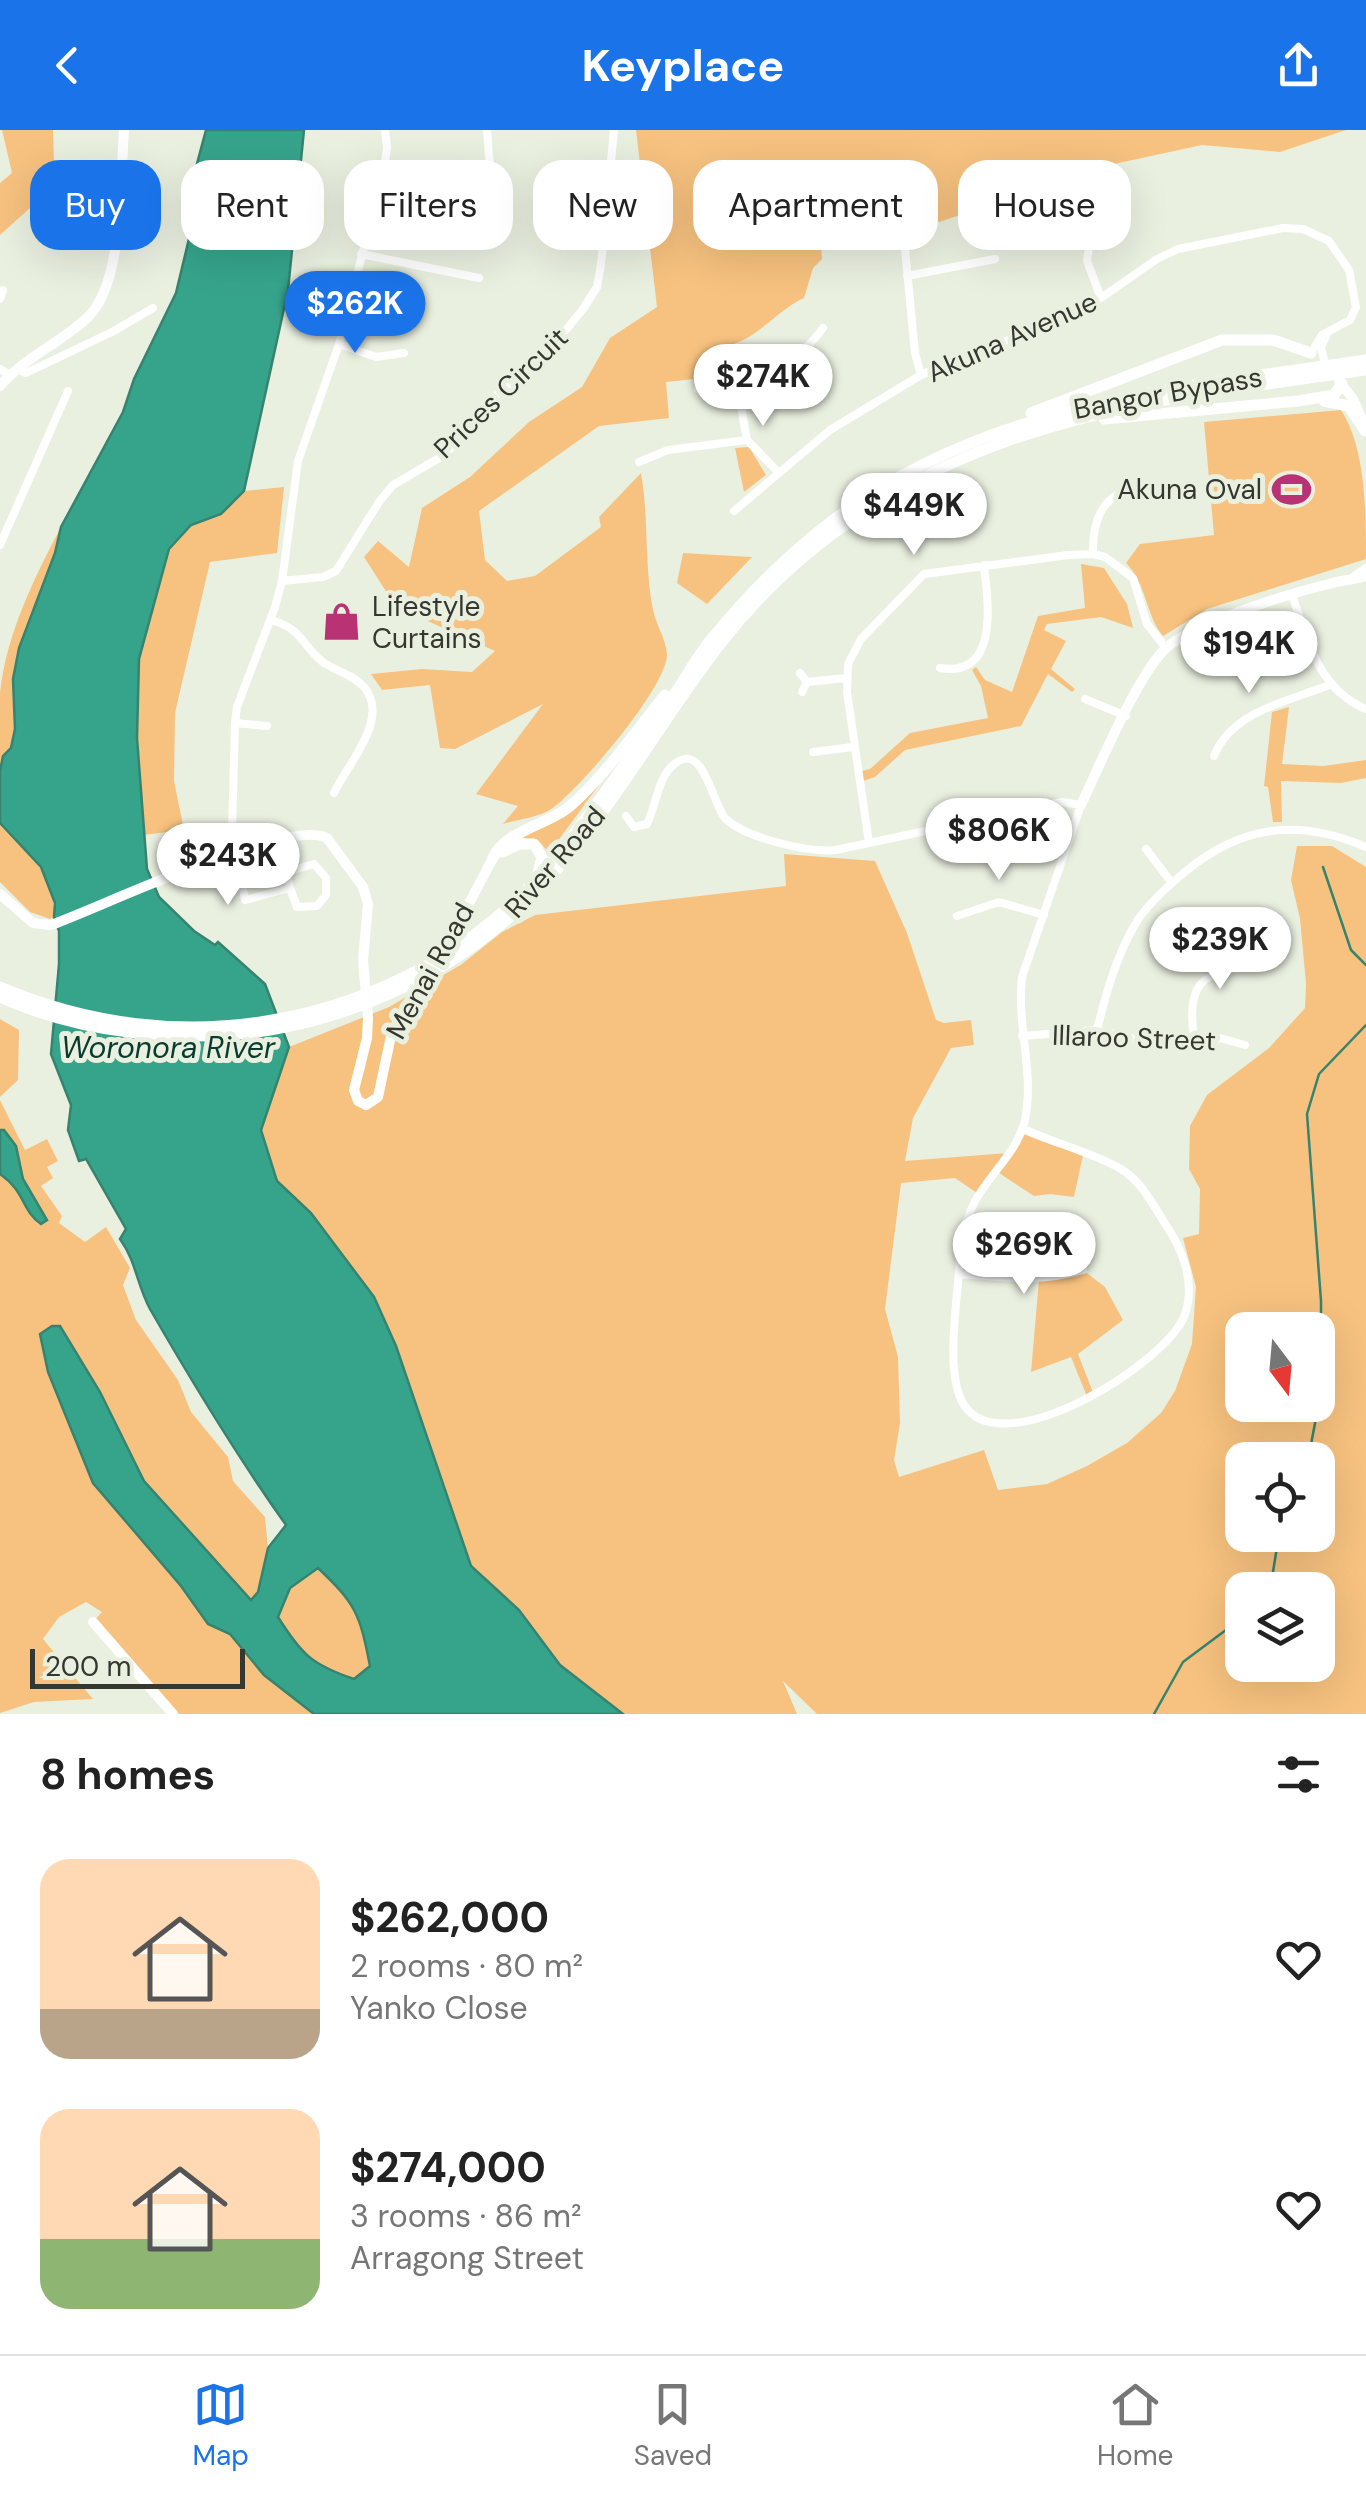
<!DOCTYPE html>
<html lang="en">
<head>
<meta charset="utf-8">
<style>
  :root { --surface:#fff; --page:#f2f2f2; --text:#222; --muted:#767676; --line:#e0e0e0; --accent:#1a73e8 }
  body { margin:0; font-family:"DM Sans",sans-serif; background:var(--page); color:var(--text); height:100vh; display:flex; flex-direction:column; font-size:38px; white-space:nowrap }
  * { box-sizing:border-box; margin:0 }
  p { font-size:32px; color:var(--muted) }
  .icon { flex:none; width:55px; height:55px; fill:none; stroke:currentColor; stroke-width:2; stroke-linecap:round; stroke-linejoin:round }
  .map { position:relative; height:1584px; overflow:hidden }
  .sheet { display:flex; flex-direction:column; background:var(--surface); flex:1 }
  .sheet>* { flex:none }
  .banner { position:absolute; left:30px; top:30px; width:1308px; height:90px; display:flex; gap:20px }
  .needle { width:65px; rotate:164deg }
  .controls { position:absolute; left:1225px; top:1182px; display:grid; gap:20px }
  .controls a { display:grid; place-items:center; width:110px; height:110px; border-radius:20px; background:var(--surface); box-shadow:0 10px 40px #0002; font-size:50px }
  .scale { position:absolute; left:30px; bottom:25px; width:215px; box-sizing:border-box; padding-left:10px; border:5px solid #353731; border-top:0; font-size:28px; line-height:35px; white-space:nowrap; color:#353731; -webkit-text-stroke:8px #eaf0e0; paint-order:stroke }
  .price { position:absolute; translate:-50% -85px; padding:0 22px; border-radius:35px; background:#fff; color:#222; font-size:32px; line-height:65px; filter:drop-shadow(0 2px 5px #0008) }
  .price::after { content:''; position:absolute; left:50%; top:60px; width:30px; height:22px; margin-left:-15px; background:inherit; clip-path:polygon(0 0,100% 0,50% 100%) }
  .price.active { background:var(--accent); color:#fff }
  ul { padding:0; list-style:none }
  li { display:flex; align-items:center; gap:30px; height:250px; padding:0 40px }
  li span { display:grid; place-items:center; flex:none; width:280px; height:200px; border-radius:30px; color:#555 }
  li>.icon { margin-inline-start:auto }
  span .icon { width:120px; height:120px; fill:#fffc; stroke-width:1 }
  li b { font-size:42px }
  h2 { display:flex; justify-content:space-between; align-items:center; height:120px; padding:0 40px; font-size:42px }
  .tag { padding:0 35px; border-radius:30px; background:var(--surface); box-shadow:0 10px 40px #0002; font-size:35px; line-height:90px }
  .tag.active { background:var(--accent); color:#fff }
  header { display:flex; justify-content:space-between; align-items:center; height:130px; padding:0 40px; background:var(--accent); color:#fff; font-size:45px; font-weight:700 }
  .tabs { display:flex; justify-content:space-around; align-items:center; height:140px; border-top:2px solid var(--line); background:var(--surface); font-size:28px; color:var(--muted) }
  .tabs a { display:grid; justify-items:center; gap:5px }
  .tabs .active { color:var(--accent) }
  .map>svg:first-child { display:block }
  .green { fill:#f7c27f; fill-rule:evenodd }
  .water { fill:#36a48b; stroke:#368370; stroke-width:2.5; fill-rule:evenodd }
  .lines { fill:none; stroke-linecap:round; stroke-linejoin:round }
  .stream { stroke:#368370; stroke-width:2.5 }
  .street { stroke:#fff; stroke-width:8 }
  .secondary { stroke:#fff; stroke-width:10 }
  .primary { stroke:#fff; stroke-width:11 }
  .labels { text-anchor:middle; dominant-baseline:central; stroke-width:10; stroke-linejoin:round; paint-order:stroke }
  .street-label { font-size:28px; fill:#353731; stroke:#eaf0e0 }
  .poi-label { font-size:28px; fill:#353731; stroke:#eaf0e0; text-anchor:end }
  .water-label { font-size:30px; font-style:italic; fill:#093b30; stroke:#eaf0e0 }
</style>
</head>
<body>
<header><svg class="icon" aria-label="back" viewBox="0 0 24 24"><path d="M15 5l-7 7 7 7"/></svg>Keyplace<svg class="icon" aria-label="share" viewBox="0 0 24 24"><path d="M12 15V3M7 8l5-5 5 5M5 13v7h14v-7"/></svg></header>
<div class="map">
<svg width="1366" height="1584" viewBox="0 0 1366 1584">
  <rect width="100%" height="100%" fill="#eaf0e0"/>
  <path class="green" d="M 2,0 L 53,0 L 55,64 L 30,78 L 0,105 L 0,53 L 12,43 Z
    M 636,0 L 1346,0 L 1280,22 L 1202,15 L 1114,34 L 939,92 L 921,87 L 925,64 L 907,51 L 894,58 L 882,73 L 847,79 L 820,94 L 822,129 L 813,138 L 804,168 C 775,181 754,214 722,216 L 723,246 L 666,252 L 669,288 L 599,296 L 479,381 L 485,430 L 507,451 L 535,446 L 601,397 L 599,387 L 641,343 C 649,388 644,434 653,480 C 656,494 666,510 667,524 C 668,556 581,657 554,677 C 542,687 519,689 503,694 L 518,676 L 476,664 L 543,574 L 455,619 L 440,618 L 430,555 L 382,560 L 371,544 L 422,539 L 472,542 L 495,521 L 396,477 L 364,427 L 378,411 L 409,437 L 422,378 L 470,347 L 529,292 L 582,257 L 610,208 L 657,177 Z
    M 1341,280 C 1366,318 1366,382 1366,429 L 1207,479 L 1163,506 C 1145,484 1147,454 1126,433 L 1140,414 L 1214,405 L 1204,292 Z
    M 749,317 L 766,345 L 744,362 L 735,318 Z
    M 284,357 L 277,423 L 210,432 L 175,583 L 174,651 L 184,700 L 143,705 L 137,608 L 139,529 L 169,419 L 191,395 L 221,384 L 244,361 Z
    M 61,397 L 55,423 L 19,518 L 13,550 L 15,599 L 11,618 L 0,641 C 0,615 0,589 0,563 C 6,505 34,448 61,397 Z
    M 683,423 L 752,427 L 707,474 L 677,453 Z
    M 1081,434 L 1104,438 L 1127,474 L 1133,498 L 1101,487 L 1047,494 L 1044,500 L 1066,511 L 1051,539 L 1075,559 L 1072,562 L 1048,544 L 1021,596 L 905,620 L 875,647 L 863,651 L 862,641 L 870,639 L 910,603 L 988,588 L 981,556 L 972,540 L 976,537 L 985,550 L 1012,562 L 1038,486 L 1085,478 Z
    M 1289,577 L 1282,634 L 1324,636 L 1366,630 L 1366,648 L 1341,653 L 1281,651 L 1282,692 L 1273,692 L 1268,657 L 1264,656 L 1272,582 Z
    M 613,636 L 549,723 L 539,711 L 523,708 Z
    M 0,693 C 26,717 57,749 54,787 L 50,789 L 30,782 L 0,752 Z
    M 1297,716 L 1332,716 L 1366,737 L 1366,1584 L 817,1584 L 783,1551 L 797,1584 L 623,1584 L 560,1535 L 519,1480 L 471,1436 L 396,1216 L 374,1167 L 311,1083 L 277,1051 L 263,1013 L 261,1000 L 289,917 L 389,877 L 462,834 L 502,802 L 535,785 L 786,756 L 784,724 L 875,731 L 907,803 L 936,890 L 944,893 L 971,890 L 974,915 L 951,918 L 913,988 L 905,1031 L 1008,1023 L 1023,999 L 1083,1025 L 1074,1067 L 1050,1064 L 1034,1066 L 996,1041 L 980,1065 L 955,1048 L 901,1053 L 885,1179 L 898,1227 L 900,1293 L 894,1330 L 899,1347 L 984,1320 L 998,1360 L 1047,1354 L 1087,1336 L 1127,1313 L 1161,1283 L 1175,1261 L 1192,1214 L 1196,1157 L 1183,1108 L 1199,1104 L 1200,1059 L 1189,1039 L 1190,996 L 1207,965 L 1269,918 L 1305,878 L 1306,853 L 1300,789 L 1291,750 ZM 1242,1200 L 1318,1200 L 1318,1275 L 1242,1275 ZM 1242,1330 L 1318,1330 L 1318,1405 L 1242,1405 ZM 1242,1460 L 1318,1460 L 1318,1535 L 1242,1535 Z
    M 0,889 L 19,900 L 18,950 L 0,967 Z
    M 0,970 L 25,1020 L 47,1009 L 58,1031 L 47,1037 L 53,1048 L 41,1056 L 62,1086 L 59,1093 L 85,1112 L 106,1097 L 130,1138 L 123,1155 L 136,1190 L 178,1250 L 191,1282 L 228,1327 L 233,1351 L 265,1387 L 268,1418 L 258,1462 L 250,1471 L 144,1351 L 100,1262 L 40,1204 L 48,1242 L 93,1353 L 181,1456 L 207,1494 L 230,1504 L 264,1545 L 314,1584 L 173,1584 L 93,1492 L 102,1482 L 86,1472 L 59,1487 L 43,1509 L 93,1569 L 34,1572 L 0,1583 Z
    M 1083,1140 L 1105,1157 L 1123,1190 L 1078,1224 L 1094,1265 L 1088,1269 L 1071,1227 L 1031,1242 L 1039,1150 Z
    M 317,1438 C 356,1474 360,1484 370,1536 L 354,1549 C 312,1535 301,1524 278,1487 L 290,1458 Z"/>
  <path class="water" d="M 206,0 L 304,0 L 288,160 L 244,361 L 221,384 L 191,395 L 169,419 L 139,529 L 137,608 L 147,739 L 159,767 L 194,801 L 215,815 L 218,812 L 265,854 L 289,917 L 261,1000 L 277,1051 L 311,1083 L 374,1167 L 396,1216 L 471,1436 L 519,1480 L 560,1535 L 623,1584 L 314,1584 L 264,1545 L 230,1504 L 208,1494 L 181,1456 L 93,1353 L 48,1242 L 40,1204 L 52,1196 L 60,1196 L 100,1262 L 144,1351 L 251,1470 L 258,1462 L 268,1418 L 286,1395 C 237,1326 192,1252 150,1179 C 137,1155 136,1131 120,1109 L 126,1099 L 86,1029 L 79,1031 L 68,1000 L 71,975 L 51,924 L 59,834 L 59,801 L 54,787 L 55,773 L 41,737 L 0,693 L 0,641 L 3,626 L 11,618 L 15,599 L 13,549 L 19,518 L 55,423 L 61,397 L 123,282 L 134,249 L 176,163 L 193,92 L 194,45 ZM 318,1438 C 356,1474 360,1484 370,1536 L 354,1549 C 312,1535 301,1524 278,1487 L 290,1458 Z
    M 0,1000 L 4,1000 L 16,1016 L 23,1049 L 47,1090 L 41,1094 C 22,1081 25,1061 0,1044 Z"/>
  <g class="lines">
    <path class="stream" d="M 1323,737 L 1351,820 L 1366,835
      M 1308,1330 L 1321,1262 L 1321,1171 L 1307,984 L 1319,944 L 1366,895
      M 1270,1460 L 1279,1405
      M 1154,1584 L 1183,1532 L 1242,1488"/>
    <path class="street" d="M 487,0 L 492,64
      M 384,40 L 409,46 L 491,36
      M 902,87 L 915,223 L 921,245
      M 1089,117 L 1087,131 L 1101,168
      M 361,124 L 479,148
      M 907,146 L 995,129
      M 0,169 L 3,160
      M 339,214 L 376,227 L 404,223
      M 1324,230 L 1321,217 L 1327,204
      M 0,239 L 10,245
      M 17,239 L 26,243 L 114,201 L 153,178
      M 698,259 C 741,270 798,233 823,198
      M 738,260 L 747,310 L 779,343
      M 639,332 L 668,320 L 747,310
      M 734,381 L 830,300 L 921,245 L 968,224 L 1025,204 L 1101,168 L 1157,129 L 1178,119 L 1283,98 L 1303,99 L 1329,111 L 1349,140 L 1356,177 L 1350,190 L 1322,205 L 1311,223
      M 0,415 L 68,261
      M 1093,424 C 1092,374 1114,355 1163,355
      M 282,451 L 323,447 L 336,441 L 379,372 L 393,355 L 446,324 L 490,271 L 556,212 L 583,179 L 597,157 L 601,134 L 614,0
      M 1292,465 C 1308,511 1318,559 1366,579
      M 271,490 C 305,500 300,515 324,533 C 336,541 354,545 364,557 C 391,588 347,635 334,663
      M 940,538 C 1000,548 988,471 984,435
      M 800,543 L 807,552 L 802,562
      M 807,552 L 846,548
      M 1085,569 L 1126,586
      M 235,593 L 267,596
      M 813,622 L 853,617
      M 1214,626 C 1232,581 1287,572 1329,555
      M 626,686 L 634,697 L 647,694 C 655,678 658,650 671,637 C 704,605 712,676 726,689 C 746,708 809,723 836,720 L 1062,672 L 1081,675 L 1022,847 C 1016,895 1036,946 1024,994 C 1016,1023 988,1046 974,1073 C 966,1089 962,1107 960,1125 C 959,1165 943,1241 964,1275 C 1004,1336 1170,1231 1185,1184 C 1196,1152 1182,1118 1164,1092 C 1152,1073 1141,1051 1121,1039 C 1093,1023 1054,1013 1023,999
      M 869,713 L 847,562 L 848,534 L 861,509 L 924,444 L 1068,425 L 1093,424 L 1105,427 L 1133,448 L 1147,494 L 1166,518
      M 1146,719 L 1172,753
      M 290,758 L 297,777 L 317,776 L 326,765 L 326,748 L 314,734 L 286,742 L 290,758 L 245,770 L 232,700 L 235,593 L 237,577 L 275,477 L 282,451 L 298,331 L 339,214 L 384,40 L 387,17 L 385,0
      M 957,786 L 999,772 L 1044,785
      M 1097,900 C 1106,863 1117,824 1137,791 C 1149,773 1169,755 1186,741 C 1242,695 1299,688 1366,717
      M 1022,906 L 1097,900 L 1155,914 L 1220,908 L 1245,915
      M 1194,908 C 1185,844 1209,841 1265,835
      M 959,1144 C 1002,1147 1042,1153 1083,1140"/>
    <path class="secondary" d="M 1339,251 L 1353,269 L 1363,292
      M 0,256 C 24,228 60,213 87,188 C 124,154 120,50 124,0
      M 1353,448 L 1366,439
      M 1081,675 C 1100,635 1136,548 1165,519 C 1191,494 1291,463 1329,454 C 1341,450 1354,450 1366,446
      M 0,764 L 33,793 L 51,795 C 99,778 289,687 327,708 L 363,757 L 368,774 L 363,830 L 368,888 L 367,908 L 354,960 L 358,971 L 366,975 L 378,967 L 391,906 L 421,849
      M 433,831 L 456,798 L 493,728
      M 93,1492 L 173,1584"/>
    <path class="primary" d="M 1324,271 L 1349,276 L 1365,301
      M 1031,283 L 1222,210 L 1273,210 L 1311,223
      M 1104,289 L 1298,271 L 1334,265 L 1342,254
      M 502,722 L 520,714 L 534,714 L 542,727 L 538,743
      M 493,728 C 505,701 547,695 569,677 C 604,647 636,601 665,565
      M 0,857 C 87,894 184,907 278,889 C 375,871 470,822 537,748 C 587,692 629,627 673,566 C 687,546 698,524 714,506 C 750,462 791,422 836,388 C 990,272 1182,257 1366,230
      M 0,867 C 82,904 181,914 270,900 C 364,884 451,842 521,777 C 602,701 654,599 721,513 C 760,463 811,417 864,382 C 1016,280 1190,266 1366,240"/>
  </g>
  <defs>
    <symbol id="stadium-bare" viewBox="-9 -9 18 18"><path d="M0-5a6.5 5 0 1 0 0 10a6.5 5 0 1 0 0-10ZM-3.5-1.8h7v3.6h-7Z" fill="#b83274" stroke="#eaf0e0" stroke-width="2.5" paint-order="stroke"/></symbol>
    <symbol id="shop-bare" viewBox="-9 -9 18 18"><path d="M-5-2.5h2.3a2.7 3.5 0 0 1 5.4 0H5L5.5 6h-11ZM-1.5-2.5h3a1.5 2.3 0 0 0-3 0Z" fill="#b83274" stroke="#eaf0e0" stroke-width="2.5" paint-order="stroke"/></symbol>
  </defs>
  <g fill-rule="evenodd">
    <use href="#stadium-bare" x="1264" y="332" width="55" height="55"/>
    <use href="#shop-bare" x="314" y="464" width="55" height="55"/>
  </g>
  <g class="labels">
    <g class="street-label">
      <text transform="translate(1012 207) rotate(-24)">Akuna Avenue</text>
      <text transform="translate(501 263) rotate(-44)">Prices Circuit</text>
      <text transform="translate(1168 263) rotate(-10)">Bangor Bypass</text>
      <text transform="translate(555 732) rotate(-49)">River Road</text>
      <text transform="translate(430 841) rotate(-61)">Menai Road</text>
      <text transform="translate(1134 908) rotate(2)">Illaroo Street</text>
    </g>
    <g class="poi-label">
      <text x="1262" y="359">Akuna Oval</text>
      <text x="372" y="476" text-anchor="start">Lifestyle<tspan x="372" dy="32">Curtains</tspan></text>
    </g>
    <g class="water-label">
      <text x="168" y="917">Woronora River</text>
    </g>
  </g>
</svg>
<div class="controls">
<a><svg class="needle" viewBox="-14 -14 28 28"><path d="M0-13l5 13h-10z" fill="#e53935"/><path d="M0 13l5-13h-10z" fill="#767676"/></svg></a>
<a><svg class="icon" aria-label="locate" viewBox="0 0 24 24"><circle cx="12" cy="12" r="6"/><path d="M12 2v4M12 18v4M2 12h4M18 12h4"/></svg></a>
<a><svg class="icon" aria-label="layers" viewBox="0 0 24 24"><path d="M12 4l9 5-9 5-9-5zM3 14l9 5 9-5"/></svg></a>
</div>
<div class="scale">200 m</div>
<b class="price active" style="left:355px;top:226px">$262K</b>
<b class="price" style="left:763px;top:299px">$274K</b>
<b class="price" style="left:914px;top:428px">$449K</b>
<b class="price" style="left:1249px;top:566px">$194K</b>
<b class="price" style="left:999px;top:753px">$806K</b>
<b class="price" style="left:228px;top:778px">$243K</b>
<b class="price" style="left:1220px;top:862px">$239K</b>
<b class="price" style="left:1024px;top:1167px">$269K</b>
<div class="banner">
<a class="tag active">Buy</a>
<a class="tag">Rent</a>
<a class="tag">Filters</a>
<a class="tag">New</a>
<a class="tag">Apartment</a>
<a class="tag">House</a>
</div>
</div>
<section class="sheet">
<h2>8 homes<svg class="icon" aria-label="filters" viewBox="0 0 24 24"><path d="M4 7h16M4 17h16"/><circle cx="9" cy="7" r="2"/><circle cx="15" cy="17" r="2"/></svg></h2>
<ul>
<li><span style="background:linear-gradient(#ffd9b3 75%,#b9a48a 0)"><svg class="icon" aria-label="home" viewBox="0 0 24 24"><path d="M3 11l9-7 9 7M6 9v11h12V9"/></svg></span><div><b>$262,000</b><p>2 rooms · 80 m²</p><p>Yanko Close</p></div><svg class="icon" aria-label="heart" viewBox="0 0 24 24"><path d="M12 20l-8-8c-3-5 5-10 8-4 3-6 11-1 8 4z"/></svg></li>
<li><span style="background:linear-gradient(#ffd9b3 65%,#8fb573 0)"><svg class="icon" aria-label="home" viewBox="0 0 24 24"><path d="M3 11l9-7 9 7M6 9v11h12V9"/></svg></span><div><b>$274,000</b><p>3 rooms · 86 m²</p><p>Arragong Street</p></div><svg class="icon" aria-label="heart" viewBox="0 0 24 24"><path d="M12 20l-8-8c-3-5 5-10 8-4 3-6 11-1 8 4z"/></svg></li>
</ul>
</section>
<nav class="tabs">
<a class="active"><svg class="icon" aria-label="map" viewBox="0 0 24 24"><path d="M3 6l6-2 6 2 6-2v14l-6 2-6-2-6 2zM9 4v14M15 6v14"/></svg>Map</a>
<a><svg class="icon" aria-label="saved" viewBox="0 0 24 24"><path d="M7 4h10v16l-5-4-5 4z"/></svg>Saved</a>
<a><svg class="icon" aria-label="home" viewBox="0 0 24 24"><path d="M3 11l9-7 9 7M6 9v11h12V9"/></svg>Home</a>
</nav>
</body>
</html>
